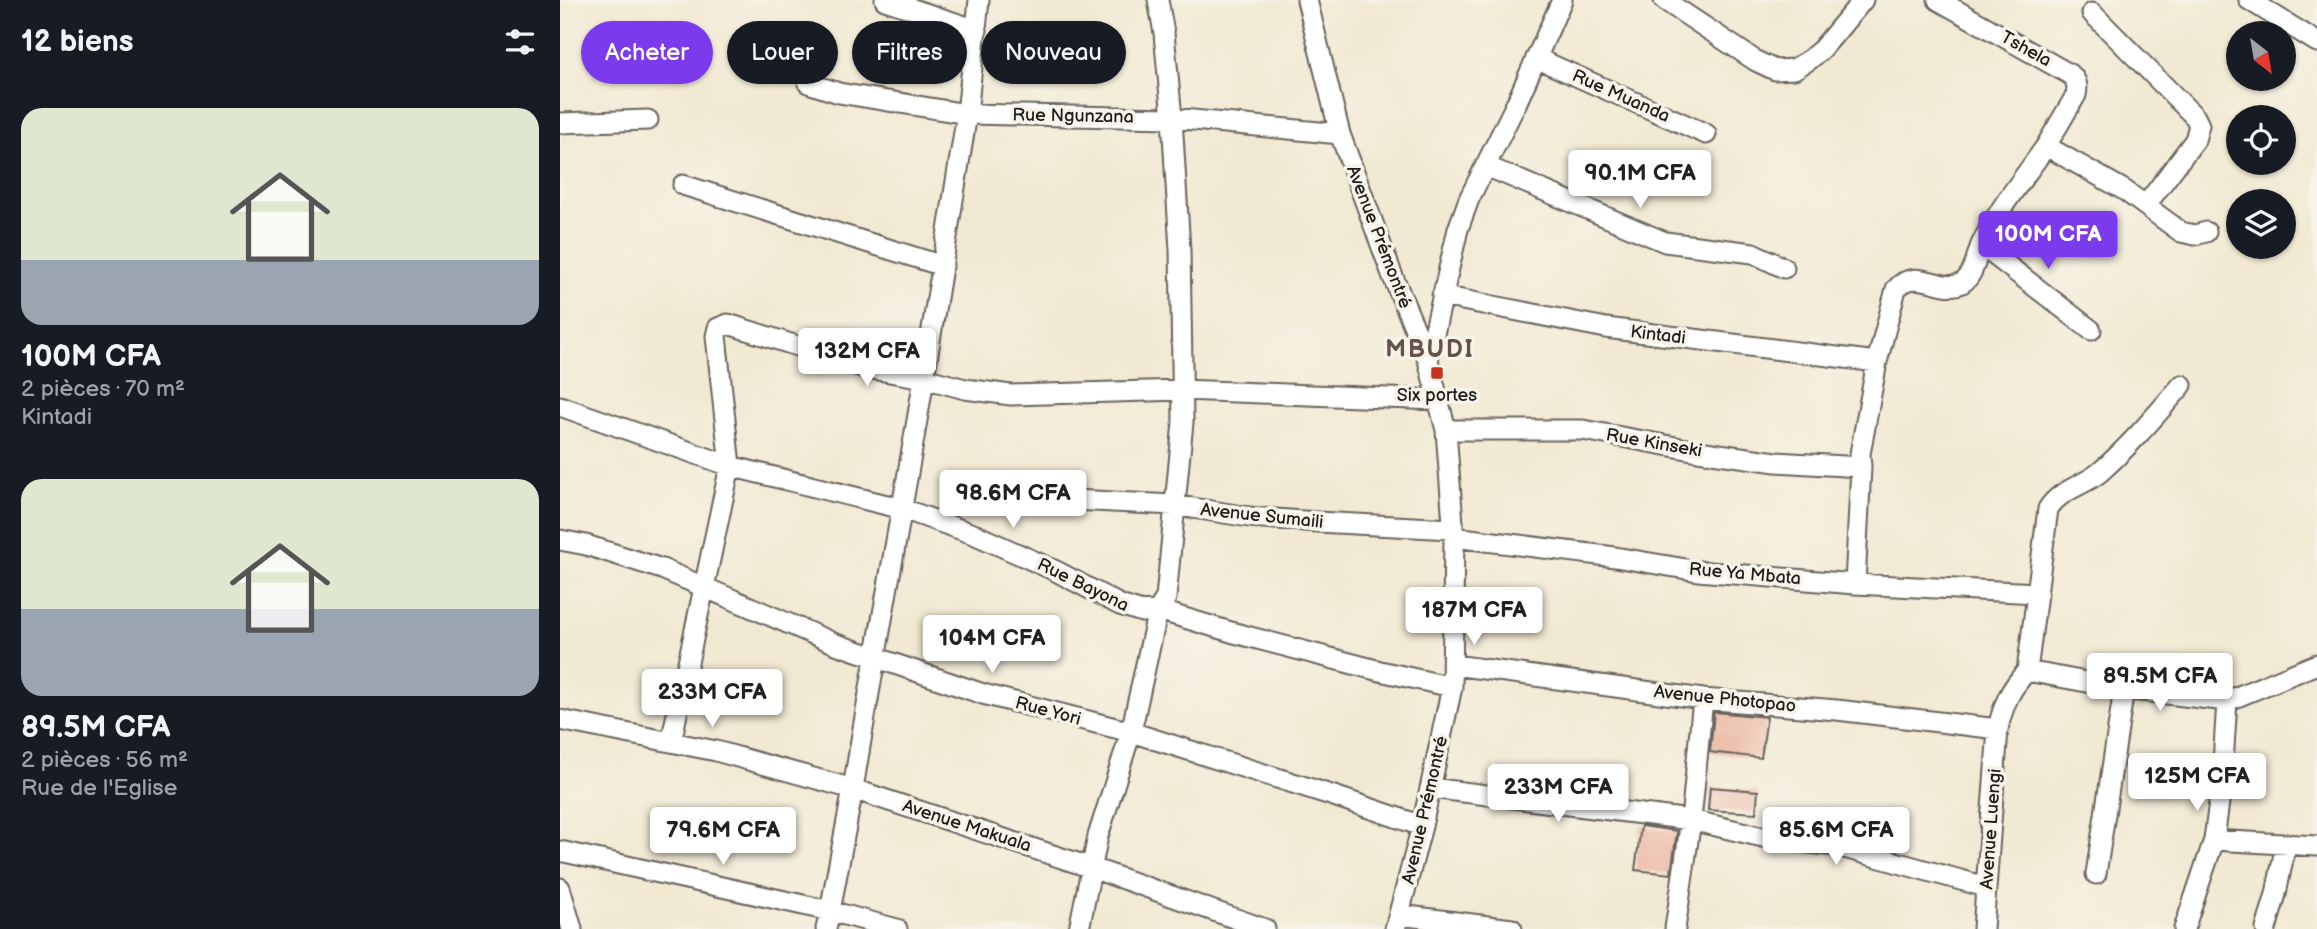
<!DOCTYPE html>
<html lang="fr">
<head>
<meta charset="utf-8">
<style>
  :root { --surface:#171b24; --page:#242831; --text:#f1f3f6; --muted:#9ea1a6; --accent:#7c3aed }
  body { margin:0; font-family:"Balsamiq Sans",sans-serif; background:var(--page); color:var(--text); height:100vh; display:flex; flex-direction:column; font-size:26px; white-space:nowrap }
  * { box-sizing:border-box; margin:0 }
  p { font-size:23px; color:var(--muted) }
  .icon { flex:none; width:38px; height:38px; fill:none; stroke:currentColor; stroke-width:2; stroke-linecap:round; stroke-linejoin:round }
  .map { position:relative; flex:1; overflow:hidden }
  .details { display:flex; flex-direction:column; background:var(--surface); width:560px }
  .details>* { flex:none }
  .guide { position:absolute; left:21px; top:21px; width:665px; height:63px; display:flex; gap:14px }
  .needle { width:46px; rotate:149deg }
  .tools { position:absolute; left:1666px; top:21px; display:grid; gap:14px }
  .tools a { display:grid; place-items:center; width:70px; height:70px; border-radius:50%; background:var(--surface); box-shadow:0 2px 5px #0004; font-size:35px }
  .price { position:absolute; translate:-50% -60px; padding:0 16px; border-radius:7px; background:#fff; color:#222; font-size:23px; line-height:46px; filter:drop-shadow(0 2px 4px #0008) }
  .price::after { content:''; position:absolute; left:50%; top:42px; width:21px; height:16px; margin-left:-10px; background:inherit; clip-path:polygon(0 0,100% 0,50% 100%) }
  .price.on { background:var(--accent); color:#fff }
  ul { padding:0; list-style:none }
  li { display:grid; align-content:center; gap:14px; height:371px; padding:0 21px }
  li span { display:grid; place-items:center; height:217px; border-radius:21px; color:#555 }
  li>.icon { margin-inline-start:auto }
  span .icon { width:126px; height:126px; fill:#fffc; stroke-width:1 }
  li b { font-size:30px }
  h2 { display:flex; justify-content:space-between; align-items:center; height:84px; padding:0 21px; font-size:30px }
  .pill { padding:0 24px; border-radius:32px; background:var(--surface); box-shadow:0 2px 5px #0004; font-size:24px; line-height:63px }
  .pill.on { background:var(--accent); color:#fff }
  main { display:flex; flex:1; min-height:0 }
  .map>svg:first-child { display:block }
  .building { fill:#ebb5a1 }
  .lines { fill:none; stroke-linecap:round; stroke-linejoin:round }
  .minor-casing { stroke:#67645c; stroke-width:23 }
  .minor { stroke:#fff; stroke-width:19 }
  .poi-dot { fill:#c8321e; stroke:#f7f3e8; stroke-width:2.5 }
  .labels { text-anchor:middle; dominant-baseline:central; stroke-width:7; stroke-linejoin:round; paint-order:stroke }
  .street-label { font-size:18px; fill:#1c1c1c; stroke:#f7f3e8 }
  .poi-label { font-size:18px; fill:#1c1c1c; stroke:#f7f3e8 }
  .district-label { font-size:24px; font-weight:bold; letter-spacing:2px; fill:#64524b; stroke:#f7f3e8 }
</style>
</head>
<body>
<main>
<section class="details">
<h2>12 biens<svg class="icon" aria-label="filters" viewBox="0 0 24 24"><path d="M4 7h16M4 17h16"/><circle cx="9" cy="7" r="2"/><circle cx="15" cy="17" r="2"/></svg></h2>
<ul>
<li><span style="background:linear-gradient(#dfe7d0 70%,#9aa5b1 0)"><svg class="icon" aria-label="home" viewBox="0 0 24 24"><path d="M3 11l9-7 9 7M6 9v11h12V9"/></svg></span><div><b>100M CFA</b><p>2 pièces · 70 m²</p><p>Kintadi</p></div></li>
<li><span style="background:linear-gradient(#dfe7d0 60%,#9aa5b1 0)"><svg class="icon" aria-label="home" viewBox="0 0 24 24"><path d="M3 11l9-7 9 7M6 9v11h12V9"/></svg></span><div><b>89.5M CFA</b><p>2 pièces · 56 m²</p><p>Rue de l'Eglise</p></div></li>
</ul>
</section>
<div class="map">
<svg width="1757" height="929" viewBox="0 0 1757 929">
  <rect width="100%" height="100%" fill="#f7f3e8"/>
  <filter id="ink" filterUnits="userSpaceOnUse"><feTurbulence type="fractalNoise" baseFrequency=".0143" numOctaves="2"/><feDisplacementMap in="SourceGraphic" scale="14" xChannelSelector="R" yChannelSelector="G"/><feConvolveMatrix kernelMatrix="1 2 1 2 8 2 1 2 1" color-interpolation-filters="sRGB"/></filter>
  <filter id="wash" filterUnits="userSpaceOnUse"><feTurbulence type="fractalNoise" baseFrequency=".00686" numOctaves="4" result="noise"/><feDisplacementMap in="SourceGraphic" scale="28" xChannelSelector="R" yChannelSelector="G"/><feGaussianBlur stdDeviation="1.57" result="paint"/><feColorMatrix in="noise" values="0 0 0 0 0 0 0 0 0 0 0 0 0 0 0 0 0 1.4 0 .05"/><feComposite in="paint" operator="in"/></filter>
  <g filter="url(#wash)">
    <rect width="100%" height="100%" fill="#f1e9d2"/>
    <g id="blocks">
      <path class="building" d="M 1154,712 L 1207,717 L 1201,758 L 1150,752 Z
        M 1150,787 L 1198,791 L 1196,813 L 1148,810 Z
        M 1081,826 L 1117,831 L 1111,874 L 1075,870 Z"/>
    </g>
  </g>
  <g filter="url(#ink)">
    <use href="#blocks" fill-opacity="0" stroke="#67645c" stroke-width="2"/>
    <g class="lines">
      <defs>
        <path id="minor" d="M 325,0 L 417,30
          M 419,0 L 407,114 L 364,378 L 405,389 L 451,395 L 622,390 L 878,400
          M 747,0 L 780,134 L 833,277 L 868,360 L 886,430 L 894,537 L 892,687 L 862,826 L 835,929
          M 1104,0 L 1196,61 L 1215,70 L 1234,69 L 1249,60 L 1262,49 L 1303,0
          M 1378,0 L 1511,75 C 1517,81 1518,86 1516,95 L 1486,146
          M 1689,0 L 1757,42
          M 1532,13 L 1635,117 L 1639,125 L 1635,140 L 1586,205
          M 976,58 L 1146,134
          M 248,83 L 279,93 L 407,114 L 612,118 L 780,134
          M 0,123 L 88,120
          M 926,166 L 1105,242 L 1193,253 L 1224,268
          M 123,185 L 383,266
          M 1421,245 L 1531,330
          M 882,296 L 1046,328 L 1317,362
          M 868,360 L 898,229 L 909,199 L 956,104 L 1002,0
          M 0,406 L 170,466 L 343,509 L 416,535 L 496,571 L 560,605 L 582,612 L 598,610 L 671,632 L 820,671 L 892,687
          M 886,430 L 1023,430 L 1138,451 L 1216,462 L 1301,467
          M 513,500 L 614,505 L 689,517 L 757,522 L 892,529
          M 894,537 L 1055,557 L 1138,571 L 1295,584 L 1478,593
          M 0,540 L 26,545 L 102,569 L 276,644 L 423,694 L 571,732 L 774,796 L 862,826
          M 1295,584 L 1301,467 L 1300,454 L 1317,362 L 1336,289 C 1357,265 1380,294 1402,283 C 1414,276 1416,257 1421,245 C 1437,210 1464,178 1486,146 L 1564,190 L 1621,232 L 1635,235 L 1646,232
          M 894,665 L 1143,699 L 1277,710 L 1438,729
          M 1467,671 L 1488,509 C 1500,489 1524,486 1540,472 C 1570,446 1596,415 1622,385
          M 0,720 L 156,751 L 293,789 C 315,651 342,515 364,378 L 306,368 L 168,324 L 158,328 L 156,336 L 170,466 L 111,742
          M 870,788 L 1131,820 L 1211,839 L 1277,846 L 1426,887
          M 1654,840 L 1757,846
          M 0,851 L 270,911 L 266,929
          M 1536,874 L 1564,689
          M 0,888 L 12,929
          M 840,915 L 952,929
          M 337,929 L 270,911 L 293,789 L 532,868 L 705,929
          M 519,929 L 538,836 L 571,732 L 598,610 L 606,598 L 623,422 L 620,250 L 612,118 L 604,33 L 598,0
          M 1115,929 L 1131,820 L 1143,699
          M 1423,929 L 1438,729 C 1443,705 1450,689 1467,671 L 1564,689 L 1667,701 L 1757,664
          M 1624,929 L 1654,840 L 1662,779 L 1667,701
          M 1706,929 L 1716,894 L 1726,844"/>
      </defs>
      <use href="#minor" class="minor-casing"/>
      <use href="#minor" class="minor"/>
    </g>
  </g>
  <rect class="poi-dot" x="870" y="366" width="14" height="14" rx="3.5"/>
  <g class="labels">
    <g class="street-label">
      <text transform="translate(1466 49) rotate(29)">Tshela</text>
      <text transform="translate(1061 96) rotate(24)">Rue Muanda</text>
      <text transform="translate(513 116) rotate(1)">Rue Ngunzana</text>
      <text transform="translate(819 237) rotate(69)">Avenue Prémontré</text>
      <text transform="translate(1098 335) rotate(7)">Kintadi</text>
      <text transform="translate(1094 443) rotate(10)">Rue Kinseki</text>
      <text transform="translate(702 516) rotate(6)">Avenue Sumaili</text>
      <text transform="translate(1185 574) rotate(5)">Rue Ya Mbata</text>
      <text transform="translate(523 585) rotate(26)">Rue Bayona</text>
      <text transform="translate(1165 699) rotate(6)">Avenue Photopao</text>
      <text transform="translate(488 711) rotate(15)">Rue Yori</text>
      <text transform="translate(865 810) rotate(-77)">Avenue Prémontré</text>
      <text transform="translate(407 826) rotate(18)">Avenue Makuala</text>
      <text transform="translate(1431 829) rotate(-86)">Avenue Luengi</text>
    </g>
    <g class="poi-label">
      <text x="877" y="395">Six portes</text>
    </g>
    <g class="district-label">
      <text x="870" y="349">MBUDI</text>
    </g>
  </g>
</svg>
<div class="tools">
<a><svg class="needle" viewBox="-14 -14 28 28"><path d="M0-13l5 13h-10z" fill="#e53935"/><path d="M0 13l5-13h-10z" fill="#9ea1a6"/></svg></a>
<a><svg class="icon" aria-label="locate" viewBox="0 0 24 24"><circle cx="12" cy="12" r="6"/><path d="M12 2v4M12 18v4M2 12h4M18 12h4"/></svg></a>
<a><svg class="icon" aria-label="layers" viewBox="0 0 24 24"><path d="M12 4l9 5-9 5-9-5zM3 14l9 5 9-5"/></svg></a>
</div>
<b class="price" style="left:1080px;top:210px">90.1M CFA</b>
<b class="price on" style="left:1488px;top:271px">100M CFA</b>
<b class="price" style="left:307px;top:388px">132M CFA</b>
<b class="price" style="left:453px;top:530px">98.6M CFA</b>
<b class="price" style="left:914px;top:647px">187M CFA</b>
<b class="price" style="left:432px;top:675px">104M CFA</b>
<b class="price" style="left:1600px;top:713px">89.5M CFA</b>
<b class="price" style="left:152px;top:729px">233M CFA</b>
<b class="price" style="left:1637px;top:813px">125M CFA</b>
<b class="price" style="left:998px;top:824px">233M CFA</b>
<b class="price" style="left:163px;top:867px">79.6M CFA</b>
<b class="price" style="left:1276px;top:867px">85.6M CFA</b>
<div class="guide">
<a class="pill on">Acheter</a>
<a class="pill">Louer</a>
<a class="pill">Filtres</a>
<a class="pill">Nouveau</a>
</div>
</div>
</main>
</body>
</html>
